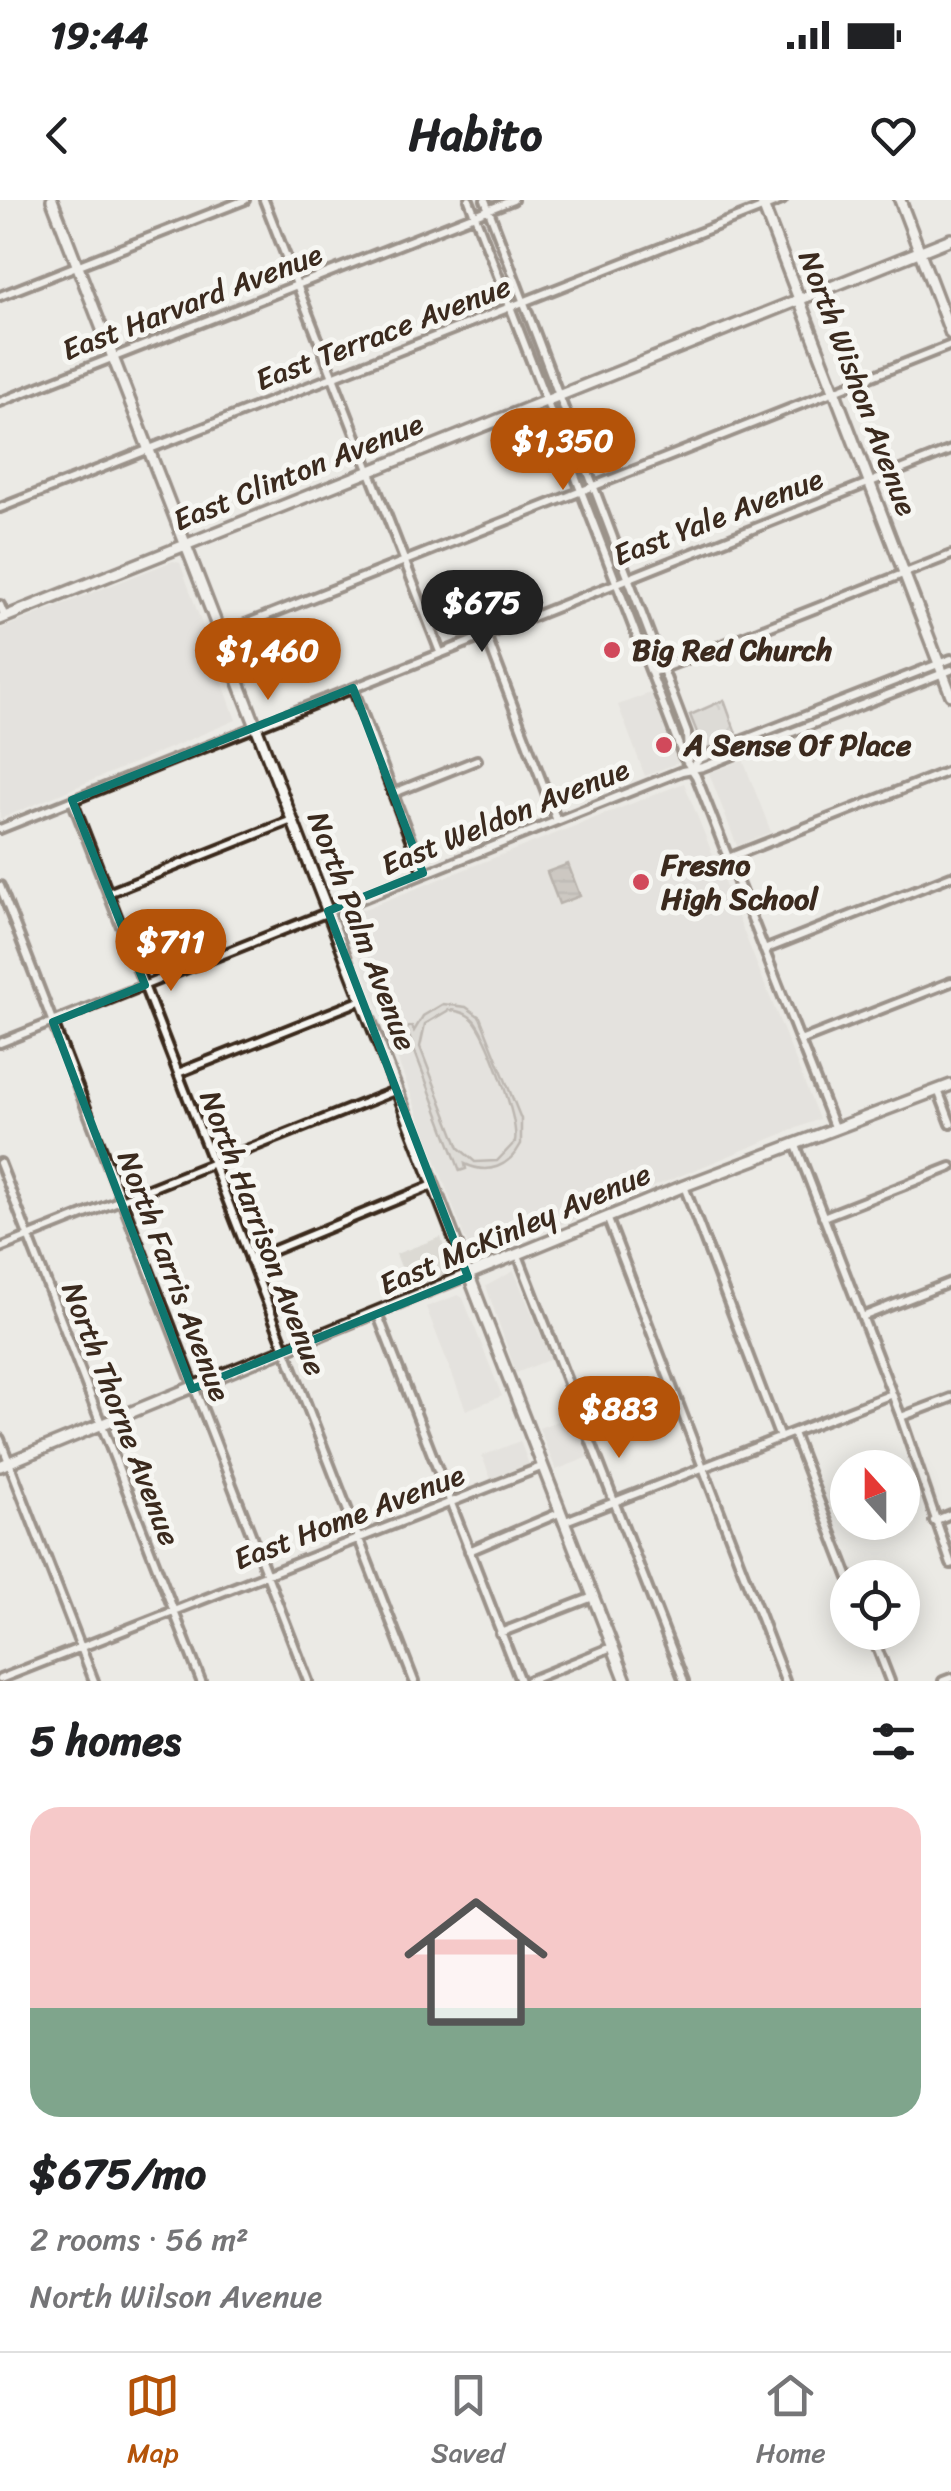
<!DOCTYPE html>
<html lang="en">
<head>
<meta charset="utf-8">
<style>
  :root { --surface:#fff; --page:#f6f6f6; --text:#202124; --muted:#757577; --line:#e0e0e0; --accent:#b45309 }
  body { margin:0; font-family:Sriracha,sans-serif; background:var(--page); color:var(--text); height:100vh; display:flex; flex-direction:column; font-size:38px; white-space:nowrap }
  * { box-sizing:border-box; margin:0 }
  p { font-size:32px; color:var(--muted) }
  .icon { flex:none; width:55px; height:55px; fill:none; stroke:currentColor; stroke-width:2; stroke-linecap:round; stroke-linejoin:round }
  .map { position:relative; height:1481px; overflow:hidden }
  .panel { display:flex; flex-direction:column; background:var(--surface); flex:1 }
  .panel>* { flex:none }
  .needle { width:65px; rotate:339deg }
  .tools { position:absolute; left:830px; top:1250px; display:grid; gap:20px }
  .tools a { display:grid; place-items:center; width:90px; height:90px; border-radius:50%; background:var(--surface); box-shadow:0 5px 25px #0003; font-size:50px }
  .price { position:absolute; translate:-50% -85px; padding:0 22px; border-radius:35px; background:var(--accent); color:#fff; font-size:32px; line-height:65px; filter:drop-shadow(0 2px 5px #0008) }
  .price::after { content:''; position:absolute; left:50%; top:60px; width:30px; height:22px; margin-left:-15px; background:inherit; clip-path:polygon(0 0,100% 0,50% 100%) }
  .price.current { background:#222; color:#fff }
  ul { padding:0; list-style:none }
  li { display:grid; align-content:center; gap:20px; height:530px; padding:0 30px }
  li+li { border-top:2px solid var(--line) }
  li span { display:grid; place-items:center; height:310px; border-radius:30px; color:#555 }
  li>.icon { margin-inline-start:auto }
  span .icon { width:180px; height:180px; fill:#fffc; stroke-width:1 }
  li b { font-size:42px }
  h2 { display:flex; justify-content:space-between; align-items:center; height:120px; padding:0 30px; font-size:42px }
  .status { display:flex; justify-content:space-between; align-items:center; height:70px; padding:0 50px; background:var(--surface); direction:ltr }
  .status svg { height:28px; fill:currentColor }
  header { display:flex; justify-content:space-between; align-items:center; height:130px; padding:0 30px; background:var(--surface); font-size:45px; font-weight:700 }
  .tab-bar { display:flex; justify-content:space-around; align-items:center; height:140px; border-top:2px solid var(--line); background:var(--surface); font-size:28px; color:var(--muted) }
  .tab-bar a { display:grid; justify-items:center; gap:5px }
  .tab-bar .current { color:var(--accent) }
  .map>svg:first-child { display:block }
  .built { fill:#dcdad4 }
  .park { fill:url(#park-crowns); stroke:#847a71; stroke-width:2.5 }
  .garden { fill:#cdcac4; stroke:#847a71; stroke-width:2.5; fill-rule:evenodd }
  .water { fill:url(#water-rules); stroke:#7c7167; stroke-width:2.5 }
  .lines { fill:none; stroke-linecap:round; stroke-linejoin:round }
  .minor-casing { stroke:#3b2a1e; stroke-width:14 }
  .major-casing { stroke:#3b2a1e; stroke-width:16 }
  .minor { stroke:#f6f6f2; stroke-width:6 }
  .major { stroke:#f6f6f2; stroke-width:9 }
  .marked { fill:none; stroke:#0f766e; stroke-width:8; stroke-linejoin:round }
  .poi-dot { fill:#d1495b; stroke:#f6f6f2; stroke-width:4 }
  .labels { text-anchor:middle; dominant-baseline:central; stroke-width:10; stroke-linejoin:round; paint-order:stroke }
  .street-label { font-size:30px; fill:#3b2a1e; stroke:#f6f6f2 }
  .poi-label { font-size:30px; font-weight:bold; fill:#3b2a1e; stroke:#f6f6f2; text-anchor:start }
</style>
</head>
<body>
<div class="status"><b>19:44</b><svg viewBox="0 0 49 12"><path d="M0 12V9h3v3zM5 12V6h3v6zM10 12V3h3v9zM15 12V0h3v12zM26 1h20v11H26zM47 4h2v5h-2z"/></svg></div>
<header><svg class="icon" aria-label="back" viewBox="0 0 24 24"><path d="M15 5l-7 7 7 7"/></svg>Habito<svg class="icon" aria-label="heart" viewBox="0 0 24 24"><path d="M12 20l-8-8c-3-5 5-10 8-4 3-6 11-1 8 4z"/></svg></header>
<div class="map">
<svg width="951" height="1481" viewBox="0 0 951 1481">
  <defs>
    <pattern id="park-crowns" width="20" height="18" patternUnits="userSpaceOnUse" patternTransform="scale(2.5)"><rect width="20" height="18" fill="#cdcac4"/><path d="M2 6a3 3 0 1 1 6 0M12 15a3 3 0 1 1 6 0" fill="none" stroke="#b1aea8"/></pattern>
    <pattern id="water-rules" width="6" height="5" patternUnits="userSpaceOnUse" patternTransform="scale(2.5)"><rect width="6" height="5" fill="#a8a198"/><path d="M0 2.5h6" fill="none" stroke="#8a837b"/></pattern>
  </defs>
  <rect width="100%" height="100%" fill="#ebeae5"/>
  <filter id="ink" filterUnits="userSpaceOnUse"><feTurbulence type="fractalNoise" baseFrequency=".01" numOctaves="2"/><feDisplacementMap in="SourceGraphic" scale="20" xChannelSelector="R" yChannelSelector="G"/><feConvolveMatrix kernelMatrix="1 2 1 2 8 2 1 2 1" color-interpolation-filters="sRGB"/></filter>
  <g filter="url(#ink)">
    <path class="built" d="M 173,361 L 180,363 L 236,520 L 0,619 L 0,429 Z
      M 653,492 L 680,562 L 645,576 L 618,505 Z
      M 743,560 L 771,632 L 737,646 L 709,573 Z
      M 684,583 L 819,919 L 528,1038 L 522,1024 L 515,1028 L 520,1041 L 478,1060 L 472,1057 L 344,717 Z
      M 441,1037 L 451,1073 L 410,1090 L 396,1054 Z
      M 514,1071 L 551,1159 L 516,1173 L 486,1086 Z
      M 458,1095 L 463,1098 L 502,1196 L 466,1210 L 426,1107 Z
      M 573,1215 L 589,1257 L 556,1270 L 539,1228 Z
      M 520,1241 L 530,1267 L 492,1282 L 482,1256 Z"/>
    <path class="park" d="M 724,500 L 737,536 L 704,550 L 690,515 Z"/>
    <path class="garden" d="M 443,804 L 466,807 L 480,817 L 521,919 L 521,944 C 509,967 488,975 465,964 L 466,969 L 460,971 L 406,828 L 412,826 L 414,831 L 423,816 ZM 449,810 C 460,811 470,814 476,823 C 490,843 519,921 515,942 L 497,961 L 475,962 L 459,948 L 420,847 L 425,824 Z"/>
    <path class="water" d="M 568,664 L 580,696 L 559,704 L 547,672 Z"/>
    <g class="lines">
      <defs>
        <path id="minor" d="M 264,0 L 440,452
          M 469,0 L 683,556 L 696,576 L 834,927
          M 485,0 L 687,533 L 688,559
          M 0,96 L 245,0
          M 0,202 L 513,0
          M 0,308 L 782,0
          M 0,405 L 5,417
          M 220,434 L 951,145
          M 486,435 L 557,621
          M 651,473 L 951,355
          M 353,488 L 423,673
          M 693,566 L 700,559 L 746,539 L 951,459
          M 394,593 L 477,560
          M 72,600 L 414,1481
          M 0,629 L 951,250
          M 728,658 L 951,570
          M 0,686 L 308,1481
          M 108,693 L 292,620
          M 764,750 L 951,676
          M 800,841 L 951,782
          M 0,843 L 682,571 L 703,567 L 951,470
          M 178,873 L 362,800
          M 938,890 L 951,924
          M 795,943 L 901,1217 L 951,1364
          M 0,963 L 201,1481
          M 684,986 L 780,1238
          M 607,1017 L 785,1481
          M 823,1017 L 951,967
          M 0,1048 L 397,890
          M 518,1055 L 684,1481
          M 250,1060 L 433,985
          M 377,1113 L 520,1481
          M 862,1117 L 951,1082
          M 901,1217 L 951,1198
          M 793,1233 L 849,1378
          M 0,1239 L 94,1481
          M 934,1321 L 951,1314
          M 563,1322 L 892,1194
          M 469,1351 L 559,1313
          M 871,1432 L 890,1481
          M 500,1433 L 593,1397
          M 0,1479 L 541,1267
          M 528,1481 L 612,1447
          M 943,1481 L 951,1478"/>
        <path id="major" d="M 52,0 L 626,1481
          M 761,0 L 951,495
          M 900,0 L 951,134
          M 0,419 L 951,39
          M 0,1266 L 684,986 L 951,885"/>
      </defs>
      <use href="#minor" class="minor-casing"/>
      <use href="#major" class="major-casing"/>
      <use href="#minor" class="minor"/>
      <use href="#major" class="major"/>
    </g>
  </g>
  <path d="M0 0H951V1481H0ZM 353,488 L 423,673 L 328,711 L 468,1077 L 192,1189 L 53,822 L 145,785 L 72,600 Z" fill="#ebeae5" fill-opacity=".55" fill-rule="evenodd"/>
  <path class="marked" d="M 353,488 L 423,673 L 328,711 L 468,1077 L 192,1189 L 53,822 L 145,785 L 72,600 Z"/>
  <g class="poi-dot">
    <circle cx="612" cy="450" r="10"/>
    <circle cx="664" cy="545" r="10"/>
    <circle cx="641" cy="682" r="10"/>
  </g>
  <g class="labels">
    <g class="street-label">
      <text transform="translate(192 102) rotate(-21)">East Harvard Avenue</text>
      <text transform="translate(383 133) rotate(-21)">East Terrace Avenue</text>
      <text transform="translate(858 183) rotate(69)">North Wishon Avenue</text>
      <text transform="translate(298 272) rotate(-22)">East Clinton Avenue</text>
      <text transform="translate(718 317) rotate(-21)">East Yale Avenue</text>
      <text transform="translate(505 617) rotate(-22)">East Weldon Avenue</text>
      <text transform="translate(362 731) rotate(69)">North Palm Avenue</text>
      <text transform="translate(515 1029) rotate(-23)">East McKinley Avenue</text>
      <text transform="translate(263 1033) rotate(69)">North Harrison Avenue</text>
      <text transform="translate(174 1076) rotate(69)">North Farris Avenue</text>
      <text transform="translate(121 1214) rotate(69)">North Thorne Avenue</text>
      <text transform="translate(349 1317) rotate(-21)">East Home Avenue</text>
    </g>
    <g class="poi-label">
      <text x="632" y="450">Big Red Church</text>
      <text x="684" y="545">A Sense Of Place</text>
      <text x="661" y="665">Fresno<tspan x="661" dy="34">High School</tspan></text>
    </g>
  </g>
</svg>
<div class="tools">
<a><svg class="needle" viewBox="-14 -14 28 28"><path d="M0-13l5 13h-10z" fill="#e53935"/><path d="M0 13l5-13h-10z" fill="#757577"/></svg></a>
<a><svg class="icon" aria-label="locate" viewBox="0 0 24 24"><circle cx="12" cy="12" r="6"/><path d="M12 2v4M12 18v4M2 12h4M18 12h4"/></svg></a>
</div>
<b class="price" style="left:563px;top:293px">$1,350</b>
<b class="price current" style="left:482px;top:455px">$675</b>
<b class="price" style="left:268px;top:503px">$1,460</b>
<b class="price" style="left:171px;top:794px">$711</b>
<b class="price" style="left:619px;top:1261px">$883</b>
</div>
<section class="panel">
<h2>5 homes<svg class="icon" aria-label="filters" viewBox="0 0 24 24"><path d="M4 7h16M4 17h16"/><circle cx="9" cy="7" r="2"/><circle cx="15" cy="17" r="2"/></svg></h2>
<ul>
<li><span style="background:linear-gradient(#f6c9c9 65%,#7fa58c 0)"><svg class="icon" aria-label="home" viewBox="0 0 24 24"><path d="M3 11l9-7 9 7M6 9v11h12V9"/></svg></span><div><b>$675/mo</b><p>2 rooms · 56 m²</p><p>North Wilson Avenue</p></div></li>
</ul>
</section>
<nav class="tab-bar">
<a class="current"><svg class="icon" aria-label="map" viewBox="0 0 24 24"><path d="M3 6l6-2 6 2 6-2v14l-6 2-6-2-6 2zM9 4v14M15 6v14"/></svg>Map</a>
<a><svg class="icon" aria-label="saved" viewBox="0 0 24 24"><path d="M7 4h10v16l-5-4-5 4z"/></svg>Saved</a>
<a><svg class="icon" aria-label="home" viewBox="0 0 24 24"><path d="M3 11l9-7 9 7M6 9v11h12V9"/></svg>Home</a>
</nav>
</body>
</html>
